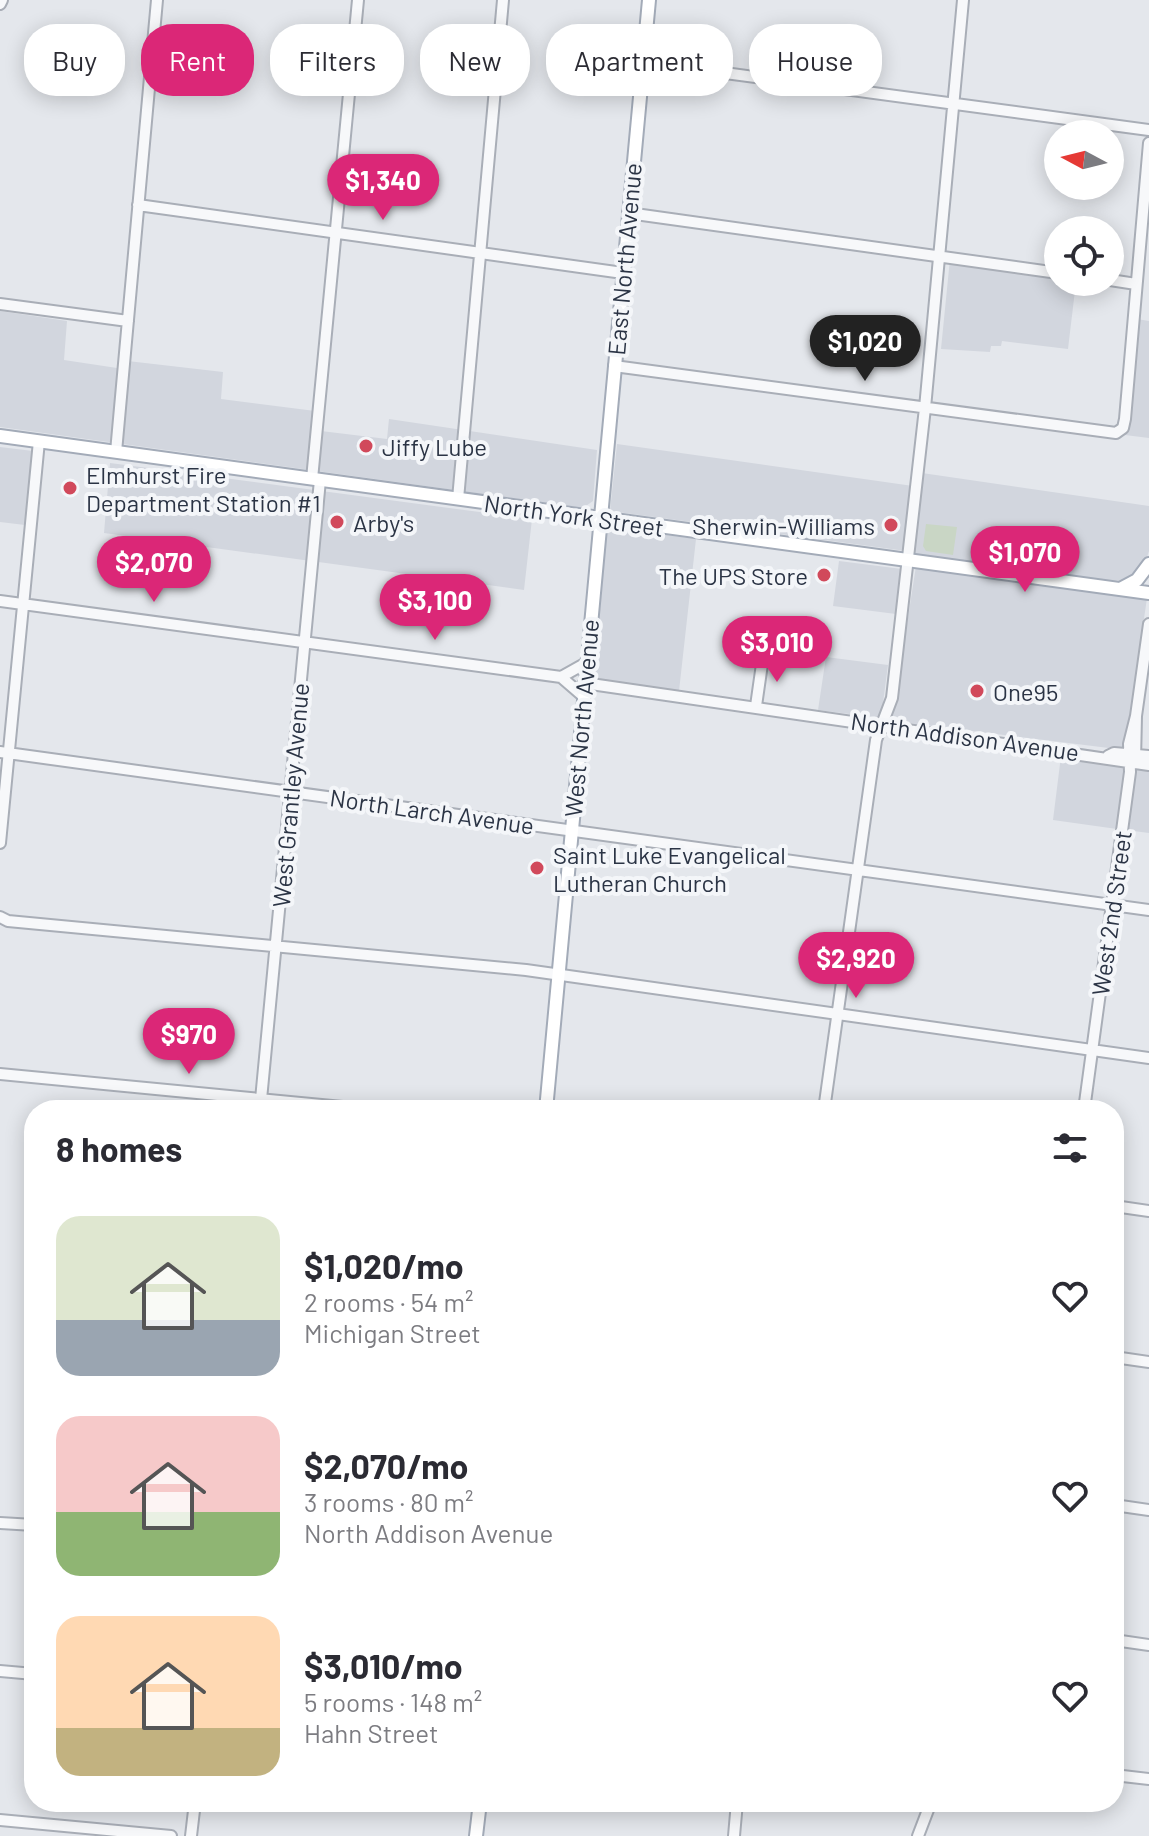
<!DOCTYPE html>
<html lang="en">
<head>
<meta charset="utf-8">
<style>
  :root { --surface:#fff; --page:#f2f2f3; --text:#2b2b33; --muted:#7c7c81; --accent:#db2777 }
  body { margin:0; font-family:Barlow,sans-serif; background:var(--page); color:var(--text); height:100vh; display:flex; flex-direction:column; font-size:30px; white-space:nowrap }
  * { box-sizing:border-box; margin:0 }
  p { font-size:26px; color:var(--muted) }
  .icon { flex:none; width:44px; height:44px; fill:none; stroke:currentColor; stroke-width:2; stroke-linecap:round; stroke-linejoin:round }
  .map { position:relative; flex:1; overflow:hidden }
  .panel { position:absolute; left:24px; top:1100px; width:1100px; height:712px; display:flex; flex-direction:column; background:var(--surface); border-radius:32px; box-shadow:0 4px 20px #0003 }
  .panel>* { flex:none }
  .guide { position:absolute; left:24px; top:24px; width:1102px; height:72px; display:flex; gap:16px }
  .needle { width:52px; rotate:277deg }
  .fabs { position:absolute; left:1044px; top:120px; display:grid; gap:16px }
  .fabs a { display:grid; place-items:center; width:80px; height:80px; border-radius:50%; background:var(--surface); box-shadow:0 4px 20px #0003; font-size:40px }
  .price { position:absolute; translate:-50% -68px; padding:0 18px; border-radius:28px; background:var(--accent); color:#fff; font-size:26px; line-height:52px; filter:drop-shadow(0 2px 4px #0008) }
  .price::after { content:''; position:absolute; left:50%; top:48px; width:24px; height:18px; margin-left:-12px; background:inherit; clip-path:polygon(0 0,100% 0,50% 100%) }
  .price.on { background:#222; color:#fff }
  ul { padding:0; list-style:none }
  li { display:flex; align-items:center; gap:24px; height:200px; padding:0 32px }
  li span { display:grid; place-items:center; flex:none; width:224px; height:160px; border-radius:24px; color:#555 }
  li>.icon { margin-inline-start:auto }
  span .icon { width:96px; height:96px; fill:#fffc; stroke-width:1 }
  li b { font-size:34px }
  h2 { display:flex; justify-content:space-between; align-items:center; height:96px; padding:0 32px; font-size:34px }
  .chip { padding:0 28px; border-radius:32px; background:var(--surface); box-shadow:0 4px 20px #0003; font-size:28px; line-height:72px }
  .chip.on { background:var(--accent); color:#fff }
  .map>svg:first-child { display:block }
  .built { fill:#d2d6de }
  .green { fill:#c9d6c5 }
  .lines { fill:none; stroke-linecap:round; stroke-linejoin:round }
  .minor-casing { stroke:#a9aeb7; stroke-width:14 }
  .major-casing { stroke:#a3abb8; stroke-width:16 }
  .minor { stroke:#f7f8fa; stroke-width:10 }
  .major { stroke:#fff; stroke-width:12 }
  .poi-dot { fill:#d1495b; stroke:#f4f6f9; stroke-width:3 }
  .labels { text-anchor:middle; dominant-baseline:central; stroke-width:8; stroke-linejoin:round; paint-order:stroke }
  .street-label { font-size:24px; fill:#2b3445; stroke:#f4f6f9 }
  .poi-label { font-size:24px; fill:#2b3445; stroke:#f4f6f9; text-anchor:start }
</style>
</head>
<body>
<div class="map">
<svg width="1149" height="1836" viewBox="0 0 1149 1836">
  <rect width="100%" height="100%" fill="#e4e7ec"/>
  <path class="built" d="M 950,259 L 1058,274 L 1058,282 L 1076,282 L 1068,349 L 1002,341 L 1001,346 L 991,346 L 990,352 L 941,349 Z
    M 0,311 L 67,321 L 64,360 L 117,368 L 119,360 L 223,372 L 221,399 L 323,412 L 321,431 L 387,439 L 389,419 L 597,450 L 593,501 L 583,508 L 0,427 Z
    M 1137,319 L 1149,321 L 1149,438 L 1125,435 Z
    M 617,444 L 913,486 L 906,551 L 610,511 Z
    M 0,447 L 33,451 L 25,525 L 0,522 Z
    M 110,463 L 532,519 L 524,590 L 104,533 Z
    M 922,473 L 1149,506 L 1149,551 L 1143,569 L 1127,580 L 1110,581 L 913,554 Z
    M 607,527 L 696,539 L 679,691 L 594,680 Z
    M 839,561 L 902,569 L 896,614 L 833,606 Z
    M 916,566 L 1147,598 L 1125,750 L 892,721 Z
    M 826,657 L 888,665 L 881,718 L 818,710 Z
    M 1061,756 L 1125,765 L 1117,829 L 1053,820 Z
    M 1135,766 L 1149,768 L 1149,833 L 1126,830 Z"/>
  <path class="green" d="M 926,524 L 957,527 L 953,555 L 926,551 L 923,546 Z"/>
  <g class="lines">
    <defs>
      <path id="minor" d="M 0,4 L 2,0
        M 643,62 L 1149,130
        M 138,205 L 623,273
        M 628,213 L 1058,273
        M 1110,280 L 1136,284
        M 0,304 L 128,321
        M 614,366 L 1116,433 L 1123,428 L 1125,419 L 1149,143
        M 116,452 L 157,0
        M 312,479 L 358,0
        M 458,499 L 503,0
        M 0,601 L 561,677 L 586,663
        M 561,677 L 583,696
        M 584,683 L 1149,765
        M 756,706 L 763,657
        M 0,752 L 1149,910
        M 1108,756 L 1114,753 L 1149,756
        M 1135,761 L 1136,716 L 1149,624
        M 0,843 L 39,441
        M 0,917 L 8,921 L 526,970 L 1149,1058
        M 0,1074 L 374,1110
        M 260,1110 L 320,480
        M 824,1110 L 876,740 L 892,698 L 925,408 L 963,0
        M 1084,1110 L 1130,772 L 1129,744 L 1136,716
        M 1114,1206 L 1149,1211
        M 1114,1357 L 1149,1362
        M 1114,1505 L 1149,1510
        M 0,1523 L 34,1525
        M 1114,1640 L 1149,1645
        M 0,1671 L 34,1674
        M 1114,1775 L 1149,1779
        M 0,1820 L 171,1836
        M 191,1836 L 195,1802
        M 734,1836 L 737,1802
        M 918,1836 L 931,1802"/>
      <path id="major" d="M 0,436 L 1149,593
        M 1122,588 L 1137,580 L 1149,564
        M 546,1110 L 649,0
        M 476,1836 L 480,1802"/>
    </defs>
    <use href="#minor" class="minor-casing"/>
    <use href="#major" class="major-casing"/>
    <use href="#minor" class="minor"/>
    <use href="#major" class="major"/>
  </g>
  <g class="poi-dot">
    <circle cx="366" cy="446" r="8"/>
    <circle cx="70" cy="488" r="8"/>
    <circle cx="337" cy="522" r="8"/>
    <circle cx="891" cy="525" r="8"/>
    <circle cx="824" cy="575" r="8"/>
    <circle cx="977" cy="691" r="8"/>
    <circle cx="537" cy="868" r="8"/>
  </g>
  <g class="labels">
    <g class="street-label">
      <text transform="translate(624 259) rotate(-85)">East North Avenue</text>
      <text transform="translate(574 515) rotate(8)">North York Street</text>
      <text transform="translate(581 718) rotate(-85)">West North Avenue</text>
      <text transform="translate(965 736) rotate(8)">North Addison Avenue</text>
      <text transform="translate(290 795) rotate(-85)">West Grantley Avenue</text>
      <text transform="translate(432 811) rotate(8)">North Larch Avenue</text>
      <text transform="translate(1111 913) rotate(-82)">West 2nd Street</text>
    </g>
    <g class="poi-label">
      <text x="382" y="446">Jiffy Lube</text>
      <text x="86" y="474">Elmhurst Fire<tspan x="86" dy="28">Department Station #1</tspan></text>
      <text x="353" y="522">Arby's</text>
      <text x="875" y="525" text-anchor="end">Sherwin-Williams</text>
      <text x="808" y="575" text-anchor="end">The UPS Store</text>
      <text x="993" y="691">One95</text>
      <text x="553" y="854">Saint Luke Evangelical<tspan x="553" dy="28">Lutheran Church</tspan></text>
    </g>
  </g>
</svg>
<div class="fabs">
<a><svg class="needle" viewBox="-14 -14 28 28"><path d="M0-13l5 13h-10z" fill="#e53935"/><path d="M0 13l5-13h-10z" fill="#7c7c81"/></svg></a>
<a><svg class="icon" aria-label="locate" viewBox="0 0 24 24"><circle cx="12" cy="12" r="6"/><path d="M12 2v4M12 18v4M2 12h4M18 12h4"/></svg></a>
</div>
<b class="price" style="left:383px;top:222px">$1,340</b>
<b class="price on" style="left:865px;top:383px">$1,020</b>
<b class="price" style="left:1025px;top:594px">$1,070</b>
<b class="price" style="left:154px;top:604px">$2,070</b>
<b class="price" style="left:435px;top:642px">$3,100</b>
<b class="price" style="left:777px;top:684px">$3,010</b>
<b class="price" style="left:856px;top:1000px">$2,920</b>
<b class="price" style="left:189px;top:1076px">$970</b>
<div class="guide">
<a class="chip">Buy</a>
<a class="chip on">Rent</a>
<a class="chip">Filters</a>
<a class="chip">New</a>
<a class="chip">Apartment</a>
<a class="chip">House</a>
</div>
<section class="panel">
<h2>8 homes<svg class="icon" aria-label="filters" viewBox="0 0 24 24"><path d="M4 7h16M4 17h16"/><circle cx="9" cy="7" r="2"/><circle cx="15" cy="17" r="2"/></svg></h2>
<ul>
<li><span style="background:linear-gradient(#dfe7d0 65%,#9aa5b1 0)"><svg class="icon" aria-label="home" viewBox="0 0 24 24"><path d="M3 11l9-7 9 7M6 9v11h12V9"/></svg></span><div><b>$1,020/mo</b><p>2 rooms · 54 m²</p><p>Michigan Street</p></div><svg class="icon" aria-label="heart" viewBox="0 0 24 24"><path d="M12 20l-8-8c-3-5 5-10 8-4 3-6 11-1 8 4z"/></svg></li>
<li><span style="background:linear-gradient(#f6c9c9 60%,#8fb573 0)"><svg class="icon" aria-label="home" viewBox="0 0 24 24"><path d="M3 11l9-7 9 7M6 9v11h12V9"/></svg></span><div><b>$2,070/mo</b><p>3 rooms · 80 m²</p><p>North Addison Avenue</p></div><svg class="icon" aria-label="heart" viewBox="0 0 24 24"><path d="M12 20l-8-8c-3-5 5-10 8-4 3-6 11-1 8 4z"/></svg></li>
<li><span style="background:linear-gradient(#ffd9b3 70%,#c2b280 0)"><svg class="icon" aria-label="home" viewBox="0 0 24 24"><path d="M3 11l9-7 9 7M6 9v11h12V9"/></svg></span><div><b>$3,010/mo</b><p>5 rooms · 148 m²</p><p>Hahn Street</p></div><svg class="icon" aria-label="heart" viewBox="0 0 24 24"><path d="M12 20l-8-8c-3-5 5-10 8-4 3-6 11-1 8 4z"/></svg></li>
</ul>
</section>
</div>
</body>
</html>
